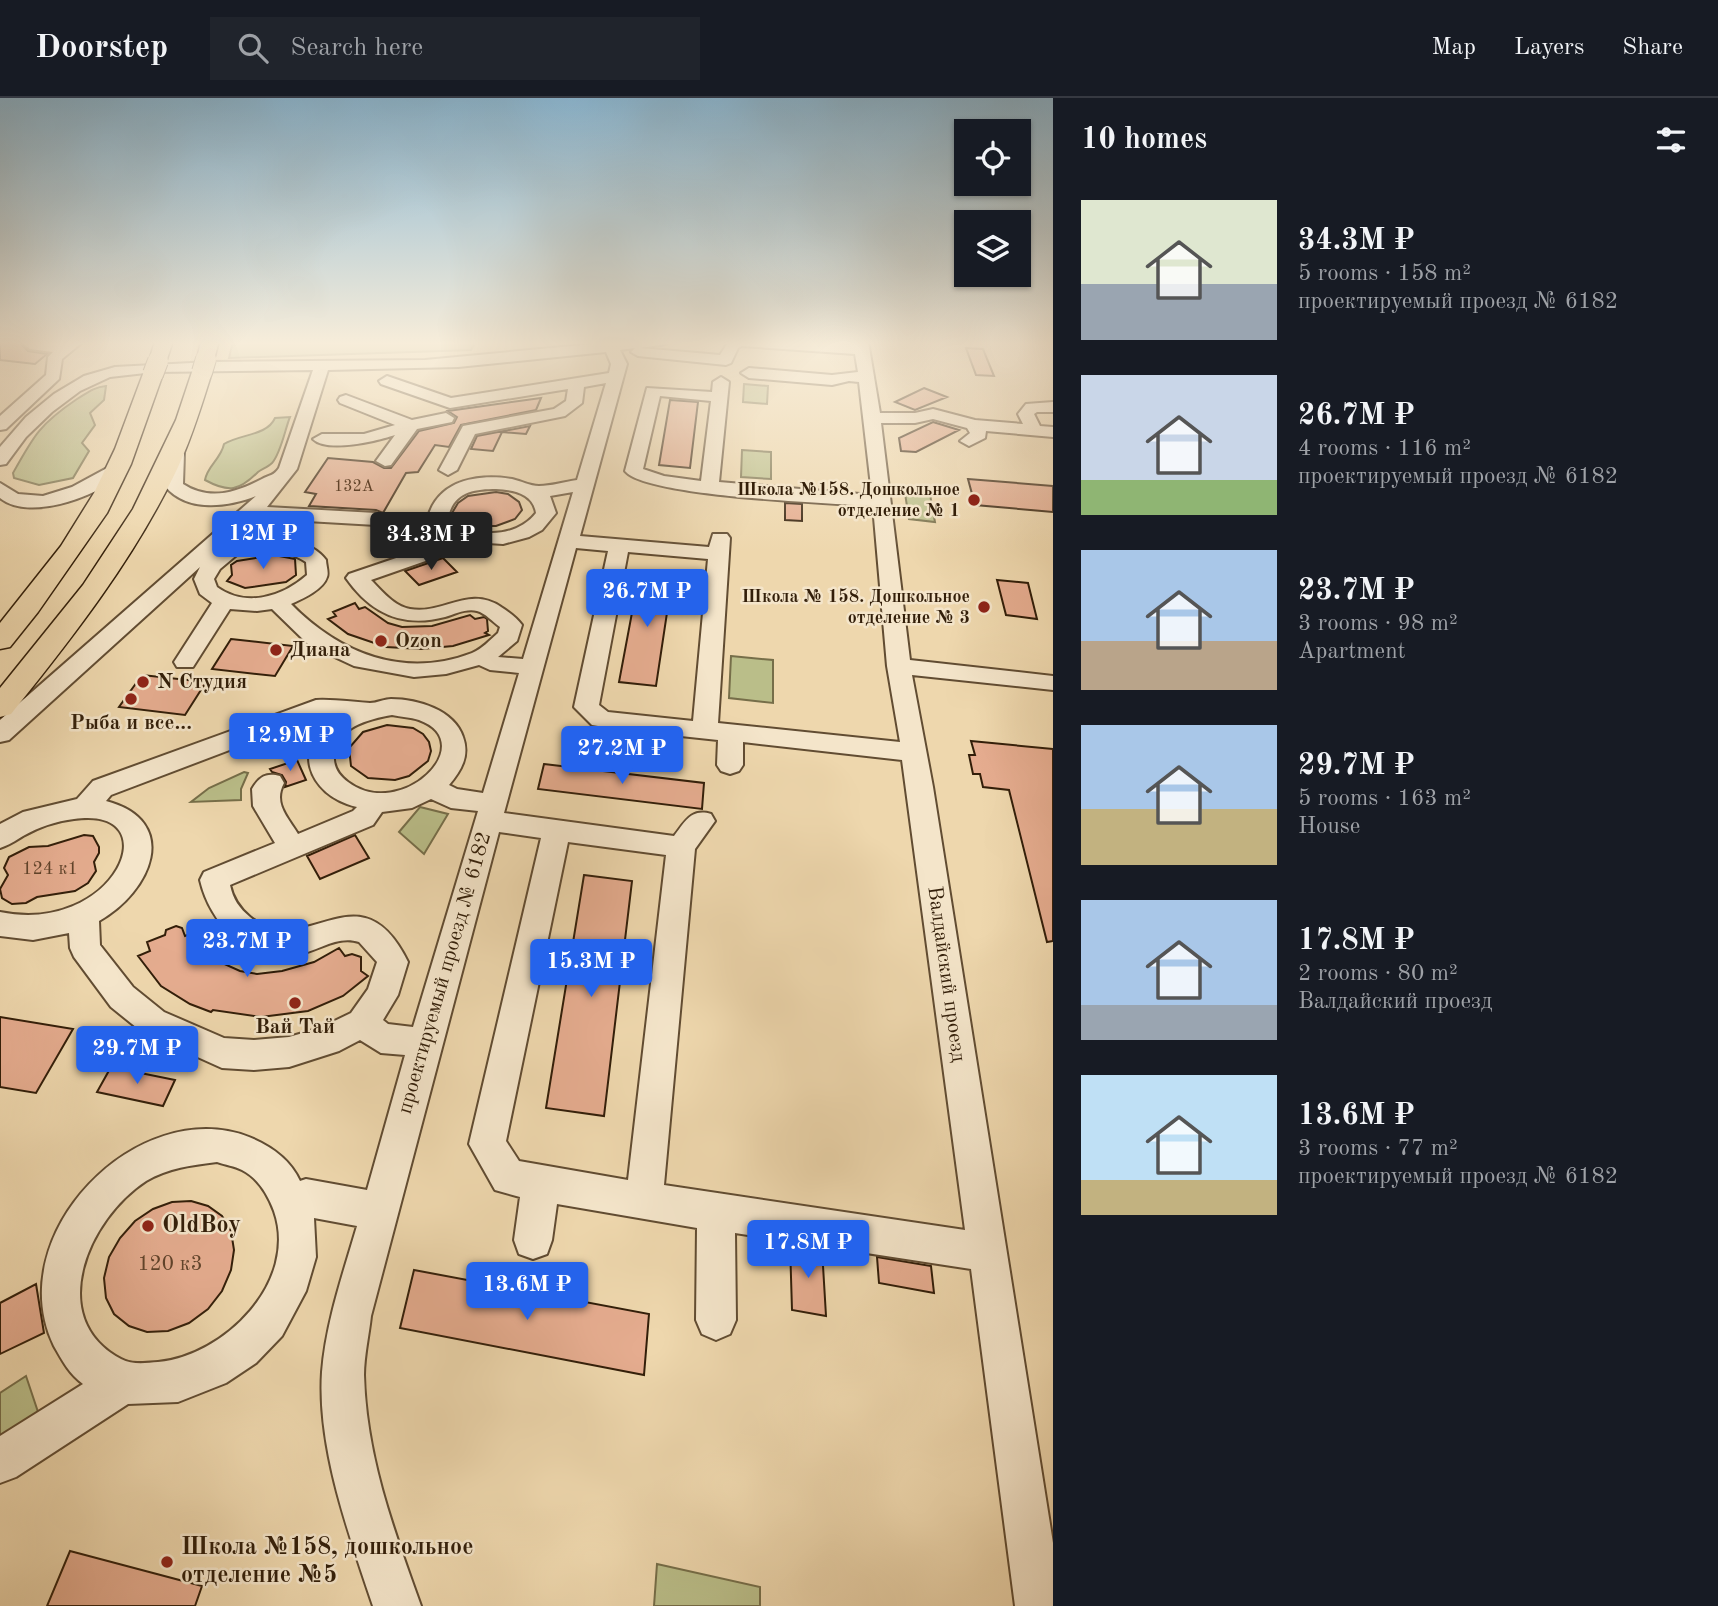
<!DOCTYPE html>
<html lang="en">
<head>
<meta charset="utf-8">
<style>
  :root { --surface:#171b24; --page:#20242c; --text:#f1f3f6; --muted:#9ea1a6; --line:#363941; --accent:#2563eb }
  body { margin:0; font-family:"Old Standard TT",serif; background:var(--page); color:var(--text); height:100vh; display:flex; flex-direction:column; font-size:26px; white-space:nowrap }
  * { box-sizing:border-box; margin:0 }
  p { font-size:23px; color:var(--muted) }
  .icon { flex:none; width:38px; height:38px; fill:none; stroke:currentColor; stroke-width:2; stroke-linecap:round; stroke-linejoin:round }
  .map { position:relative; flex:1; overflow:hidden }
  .sheet { display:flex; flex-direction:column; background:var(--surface); width:665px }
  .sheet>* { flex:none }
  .tools { position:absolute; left:954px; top:21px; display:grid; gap:14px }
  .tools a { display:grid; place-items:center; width:77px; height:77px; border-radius:0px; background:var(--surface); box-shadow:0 2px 5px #0004; font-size:35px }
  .price { position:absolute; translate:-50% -60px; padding:0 16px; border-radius:7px; background:var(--accent); color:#fff; font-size:23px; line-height:46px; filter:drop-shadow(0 2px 4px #0008) }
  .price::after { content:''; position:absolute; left:50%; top:42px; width:21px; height:16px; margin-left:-10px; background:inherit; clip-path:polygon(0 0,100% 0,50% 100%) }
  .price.current { background:#222; color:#fff }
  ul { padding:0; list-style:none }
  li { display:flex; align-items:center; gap:21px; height:175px; padding:0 28px }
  li span { display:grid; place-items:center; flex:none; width:196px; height:140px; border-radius:0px; color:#555 }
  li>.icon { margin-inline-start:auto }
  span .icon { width:84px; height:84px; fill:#fffc; stroke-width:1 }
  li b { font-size:30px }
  h2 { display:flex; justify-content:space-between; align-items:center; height:84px; padding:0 28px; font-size:30px }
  header { display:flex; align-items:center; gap:42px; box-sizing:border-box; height:98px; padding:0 35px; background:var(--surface); border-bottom:2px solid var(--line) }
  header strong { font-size:33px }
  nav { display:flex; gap:38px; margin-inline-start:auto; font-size:24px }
  .search { width:490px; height:63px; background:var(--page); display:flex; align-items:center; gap:18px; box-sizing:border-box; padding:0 24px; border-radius:0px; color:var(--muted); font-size:26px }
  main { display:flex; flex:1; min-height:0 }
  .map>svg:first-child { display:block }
  .green { fill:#babe89; stroke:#766e49; stroke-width:2 }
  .building { fill:#e5ac8f; stroke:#321e09; stroke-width:2 }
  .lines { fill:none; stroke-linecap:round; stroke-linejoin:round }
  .minor-casing { stroke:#614c32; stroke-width:4 }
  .major-casing { stroke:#321e09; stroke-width:3 }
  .minor { fill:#f4e5ca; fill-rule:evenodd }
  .major { fill:#eed7ad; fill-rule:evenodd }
  .major-bridge-casing { stroke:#321e09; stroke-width:22; stroke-linecap:butt }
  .major-bridge { stroke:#eed7ad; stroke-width:20 }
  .poi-dot { fill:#8f2418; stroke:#f4e5ca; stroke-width:2.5 }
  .labels { text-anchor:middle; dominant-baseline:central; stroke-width:5; stroke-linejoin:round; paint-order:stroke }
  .far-number-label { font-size:16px; fill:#5f422a }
  .far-poi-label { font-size:18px; font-weight:bold; fill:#321e09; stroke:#f4e5ca; text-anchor:end }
  .number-label { font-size:18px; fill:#5f422a }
  .poi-label { font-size:21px; font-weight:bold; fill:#321e09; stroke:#f4e5ca; text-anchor:start }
  .street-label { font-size:21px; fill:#321e09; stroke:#f4e5ca }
  .near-number-label { font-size:21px; fill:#5f422a }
  .near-poi-label { font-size:24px; font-weight:bold; fill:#321e09; stroke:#f4e5ca; text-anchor:start }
</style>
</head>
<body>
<header>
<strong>Doorstep</strong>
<div class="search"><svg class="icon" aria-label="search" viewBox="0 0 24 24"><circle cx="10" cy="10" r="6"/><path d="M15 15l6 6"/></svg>Search here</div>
<nav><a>Map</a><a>Layers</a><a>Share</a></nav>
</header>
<main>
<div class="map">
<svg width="1053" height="1508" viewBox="0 0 1053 1508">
  <rect width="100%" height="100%" fill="#eed7ad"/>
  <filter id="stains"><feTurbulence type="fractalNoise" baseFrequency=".00286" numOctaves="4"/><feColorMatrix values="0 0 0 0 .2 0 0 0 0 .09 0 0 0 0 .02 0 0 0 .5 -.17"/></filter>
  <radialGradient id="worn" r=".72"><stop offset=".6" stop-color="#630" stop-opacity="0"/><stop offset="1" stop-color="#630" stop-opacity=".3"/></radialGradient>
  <path class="green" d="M 233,243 L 476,243 L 471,252 L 229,260 Z
    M 744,286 L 768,288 L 767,306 L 743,304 Z
    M 106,288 L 104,302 L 90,315 L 95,327 L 82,345 L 89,353 L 73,380 L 39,387 L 14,380 L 13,375 C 34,337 40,326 77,301 C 87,295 94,289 106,288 Z
    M 290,319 C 285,331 281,355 272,365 C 268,369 262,371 258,374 C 239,393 229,395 205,382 C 207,368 221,361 224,346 C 240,336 267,338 275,320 Z
    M 742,352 L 771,354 L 771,381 L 741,379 Z
    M 904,389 L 929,391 L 935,424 L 909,421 Z
    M 731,558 L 773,562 L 773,605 L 729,600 Z
    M 244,674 L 248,675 L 241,691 L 241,702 L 191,704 L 209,690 Z
    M 420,709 L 448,716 L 424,756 L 399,734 Z
    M 26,1278 L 41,1323 L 0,1339 L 0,1295 Z
    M 657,1466 L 760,1489 L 760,1508 L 654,1508 Z"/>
  <path class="building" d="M 0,243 L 23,243 L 21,246 L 28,253 L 47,256 L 35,266 L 0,262 Z
    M 966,250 L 983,251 L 994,278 L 976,277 Z
    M 924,290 L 947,299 L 915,312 L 895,304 Z
    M 541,300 L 536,312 L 461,327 L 449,349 L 435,347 L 418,374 L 406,375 L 383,415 L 376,412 L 309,408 L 316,396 L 305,394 L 328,360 L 373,364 L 384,370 L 391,370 L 419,333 L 454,325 L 457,319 L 448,313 Z
    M 670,302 L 698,304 L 690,370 L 659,367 Z
    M 933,324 L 959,332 L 916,354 L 901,353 L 899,340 Z
    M 530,328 L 526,336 L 502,334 L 493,353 L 471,351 L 477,338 Z
    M 968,381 L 1053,388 L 1053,414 L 975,407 Z
    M 496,394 L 508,396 L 519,404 L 522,412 L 515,421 L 496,428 L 469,428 L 452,415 L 458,405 L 468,398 Z
    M 785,405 L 802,406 L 802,423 L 785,422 Z
    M 274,457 L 295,461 L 296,477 L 286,484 L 245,490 L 227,483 L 232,477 L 231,467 L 237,463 Z
    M 443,460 L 457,474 L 419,487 L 405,473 Z
    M 640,472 L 673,475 L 656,588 L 619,584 Z
    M 997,482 L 1028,485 L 1037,521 L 1006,517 Z
    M 355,505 L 359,511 L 365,509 L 388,525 L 402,529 L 432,528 L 470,517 L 475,521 L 484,519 L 487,521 L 488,533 L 485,535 L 489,537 L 453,548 L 421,551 L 386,549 L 348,536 L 328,521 L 336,518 L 333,514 Z
    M 231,541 L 293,548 L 275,578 L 212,571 Z
    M 142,577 L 206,584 L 185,617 L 119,609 Z
    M 387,627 L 413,630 L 423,636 L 429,644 L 431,653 L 428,663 L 409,678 L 395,682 L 368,680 L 351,668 L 349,650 L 363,634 Z
    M 971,643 L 1053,651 L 1053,843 L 1047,844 L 1009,692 L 983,689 L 980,676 L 973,676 L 969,657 L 975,657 Z
    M 297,662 L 306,682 L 285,689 L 286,684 L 282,677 L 272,674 L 270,671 Z
    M 544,666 L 704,685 L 702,711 L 538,691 Z
    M 84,737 L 93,738 L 99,749 L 99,755 L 94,764 L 96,773 L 88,785 L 75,793 L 37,799 L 26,805 L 12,806 L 2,800 L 0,791 L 8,777 L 4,770 L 9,759 L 29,749 L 48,748 Z
    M 355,737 L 369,760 L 320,781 L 307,758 Z
    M 584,777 L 632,783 L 604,1018 L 546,1010 Z
    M 176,828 L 182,830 L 185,838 L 193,835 L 222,865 L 240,873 L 257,876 L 282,873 L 314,864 L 339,850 L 345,858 L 352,856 L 361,859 L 361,873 L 368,878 L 343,898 L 308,913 L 261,919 L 213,912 L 211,914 L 190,906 L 161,888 L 138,858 L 150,853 L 147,844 L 165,837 L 166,832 Z
    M 0,919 L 73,931 L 36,995 L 0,989 Z
    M 111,969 L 175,982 L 163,1008 L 97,994 Z
    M 191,1103 L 208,1108 L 222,1118 L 231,1133 L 234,1152 L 231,1172 L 222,1193 L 208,1211 L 189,1225 L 168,1233 L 147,1234 L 129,1228 L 114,1216 L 106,1200 L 104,1180 L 109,1159 L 120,1140 L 135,1123 L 153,1111 L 172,1104 Z
    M 790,1146 L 822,1151 L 826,1218 L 792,1212 Z
    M 877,1159 L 931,1168 L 934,1195 L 879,1185 Z
    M 414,1172 L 649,1216 L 644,1277 L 400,1230 Z
    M 36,1186 L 44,1235 L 0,1256 L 0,1205 Z
    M 70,1453 L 202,1488 L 195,1508 L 47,1508 Z"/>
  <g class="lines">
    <defs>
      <path id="minor" d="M 26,243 L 64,245 L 68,243 L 84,243 L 62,261 L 59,281 L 6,331 L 0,332 L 0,318 L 46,277 L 48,259 L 53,254 L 30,251 L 24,246 Z
        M 625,243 L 668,243 L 666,246 L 640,250 L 720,257 L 729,243 L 796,243 L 854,247 L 854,243 L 868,243 L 880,315 L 915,315 L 933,311 L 975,322 L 1023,326 L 1018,316 L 1026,306 L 1053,304 L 1053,314 L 1037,314 L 1034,316 L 1040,328 L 1053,329 L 1053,339 L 986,333 L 985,340 L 969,348 L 960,343 L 970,335 L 967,330 L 933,321 L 915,325 L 881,325 L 910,562 L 1053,578 L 1053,592 L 912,577 L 933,689 L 1053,1445 L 1053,1508 L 1015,1508 L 971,1171 L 735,1135 L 736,1222 L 730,1236 L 716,1242 L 702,1236 L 696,1222 L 697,1130 L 557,1106 L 552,1142 L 547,1156 L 533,1161 L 519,1156 L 514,1142 L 520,1099 L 495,1092 L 469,1046 L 541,740 L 499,734 L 371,1218 C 369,1237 364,1258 364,1277 C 366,1358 394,1433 421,1508 L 373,1508 C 349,1437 317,1350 322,1274 C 326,1224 343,1176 357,1128 L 314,1120 L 316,1159 L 306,1193 L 282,1238 L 256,1265 L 226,1285 L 178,1304 L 128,1306 L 16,1379 L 0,1385 L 0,1338 L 83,1286 C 69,1276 62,1262 54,1248 C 0,1138 137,996 249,1039 C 271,1048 290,1061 300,1083 L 306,1081 L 367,1092 L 405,957 L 381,955 L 360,942 L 339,953 L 289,969 L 254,972 L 222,970 L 142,934 L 111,909 L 74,859 L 70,850 L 69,835 L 33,842 L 0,838 L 0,814 C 116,838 171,707 74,721 C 56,723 39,729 23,738 C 15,743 9,747 0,750 L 0,726 L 23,714 L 77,701 L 93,683 L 316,602 C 335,601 352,604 370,605 C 377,605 384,601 391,601 C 418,601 454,612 463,639 C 470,658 461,673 449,687 L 457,691 L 483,695 L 519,575 L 490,572 L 479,567 L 446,576 L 414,579 L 354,568 L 309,547 L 272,511 L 257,513 L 230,511 L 193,569 L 177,569 L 174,564 L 212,505 L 200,496 L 194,481 L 200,469 L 9,642 L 0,644 L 0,622 L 256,398 C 228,409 187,415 165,388 L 166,356 L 169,352 L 181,352 L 184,356 L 183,386 C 209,403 236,395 262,381 C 269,377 274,378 279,370 L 313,272 L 154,274 L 110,279 L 80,293 L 52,314 L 26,339 L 6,366 L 0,367 L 0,349 L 26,319 L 54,296 L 84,278 L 115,269 L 210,264 L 425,262 ZM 742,248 L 855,256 L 858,274 L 832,277 L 749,270 L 741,275 L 749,280 L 832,287 L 849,283 L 859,284 L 872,397 L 719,384 L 729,284 L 721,279 L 713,284 L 712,294 L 647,290 L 625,373 C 646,399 832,405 873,408 L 887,568 L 900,644 L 718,625 L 730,440 L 727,436 L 713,436 L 709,449 L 580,438 L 627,266 L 620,252 L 635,250 L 631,254 L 638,258 L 726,267 L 731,265 L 738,250 ZM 606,254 L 611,266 L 609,275 L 451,300 L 387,278 L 379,283 L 381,286 L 450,310 L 568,291 L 566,303 L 554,311 L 463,328 L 439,372 L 448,377 L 457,372 L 475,336 L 565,318 L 582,305 L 584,289 L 606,285 L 577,382 C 564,384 551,388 539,388 C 530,388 521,383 512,381 C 480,376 441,381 429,416 L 443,433 L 453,439 L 425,450 L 409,434 L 413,427 L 410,423 L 396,423 L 389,431 L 393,440 L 408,456 L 349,476 L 346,480 C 371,516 403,530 445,519 C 455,516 467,510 477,513 C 485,515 493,524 500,529 L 498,535 C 490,542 482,551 472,555 C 404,581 340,556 291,506 C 302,501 323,492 327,479 C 329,475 326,467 326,462 C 311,441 273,437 249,443 L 246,447 L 249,451 C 270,456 287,451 306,464 L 307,477 C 282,499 246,510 217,489 L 214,481 L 220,471 L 239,455 L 236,451 L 229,449 L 216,455 L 255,420 L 376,427 L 386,421 L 376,415 L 267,409 L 297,371 L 328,272 L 458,269 ZM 660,298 L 711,303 L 701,383 L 664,378 L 643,371 ZM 496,391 C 513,392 533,395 536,415 C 516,441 470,442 449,416 C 455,394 475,391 496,391 ZM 573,394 L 523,561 L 498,559 L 517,543 L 522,527 C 517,520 509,514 501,509 C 469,487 443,517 410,511 C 394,508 382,493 371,482 L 457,452 L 472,444 L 503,446 L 529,439 L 542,432 L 556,415 L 550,398 ZM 576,450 L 608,453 L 574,609 L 592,627 L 610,630 L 607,649 L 611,655 L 620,658 L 629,655 L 633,649 L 634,633 L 718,642 L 717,667 L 721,673 L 730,676 L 739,673 L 743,667 L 743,644 L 902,662 L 965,1132 L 664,1087 L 695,751 L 715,723 L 711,716 C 691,710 685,724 674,738 L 504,715 ZM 628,454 L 708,461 L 693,623 L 608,614 L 599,607 ZM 337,617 C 290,646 306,697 357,709 L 353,713 L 298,736 C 287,718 273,705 284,685 L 280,678 C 266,674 259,679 252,691 L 253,708 L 275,745 L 204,774 L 200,782 C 210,825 248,867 297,857 C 318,853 337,837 359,844 L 377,864 L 368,891 L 351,915 L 320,930 L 289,939 L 254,942 L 224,940 L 164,914 L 133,889 L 100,847 L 99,823 C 151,794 182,723 106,703 L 111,697 L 319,618 ZM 392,617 C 401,619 410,619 419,622 C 482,645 401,724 348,684 C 340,678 335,672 334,662 C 331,631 368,621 392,617 ZM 431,701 L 451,710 L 478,713 L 413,929 L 388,926 L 383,922 L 398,897 L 408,864 C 359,765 306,866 250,819 C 239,810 233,801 230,787 L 373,727 L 382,714 L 412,710 ZM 568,744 L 666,757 L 628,1082 L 519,1063 L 506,1043 ZM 217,1064 C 225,1067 235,1068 242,1072 C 258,1080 268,1097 274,1113 C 299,1184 224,1258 158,1264 C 146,1265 132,1267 121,1261 C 44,1220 89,1120 146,1083 C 168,1070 192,1067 217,1064 Z
        M 346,297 L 412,322 L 446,315 L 454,320 L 452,324 L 417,331 L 391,367 L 385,368 L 376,363 L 395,337 C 377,343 327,355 313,341 L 322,336 L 364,336 L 395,327 L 340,305 L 338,302 L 340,299 Z
        M 120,363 L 129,368 C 108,396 30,425 0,400 L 0,385 L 18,396 L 43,398 L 72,389 Z"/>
      <path id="major" d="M 155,243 L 173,243 L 165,267 L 151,267 L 149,263 Z
        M 201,243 L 219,243 L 213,265 L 206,267 L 197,261 Z
        M 202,268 L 212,274 C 202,306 192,339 178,369 C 135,460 73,539 11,616 L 0,619 L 0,590 L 83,487 L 133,411 L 176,322 L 192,274 Z
        M 153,270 L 163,276 L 131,366 L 107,415 L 38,514 L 10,549 L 0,551 L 0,525 L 61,448 L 94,395 L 115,351 L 143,276 Z"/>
    </defs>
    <use href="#minor" class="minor-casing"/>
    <use href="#major" class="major-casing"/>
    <use href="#minor" class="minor"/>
    <use href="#major" class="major"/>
    <defs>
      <path id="major-bridge" d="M 202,274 L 206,261
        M 153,276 L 158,263"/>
    </defs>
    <use href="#major-bridge" class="major-bridge-casing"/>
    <use href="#major-bridge" class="major-bridge"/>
  </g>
  <linearGradient id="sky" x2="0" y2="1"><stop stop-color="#89b6d2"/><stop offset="0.54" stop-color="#f7edda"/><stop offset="1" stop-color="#f7edda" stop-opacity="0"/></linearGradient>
  <rect width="1053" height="454" fill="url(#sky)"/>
  <g class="poi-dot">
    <circle cx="974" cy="402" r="7"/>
    <circle cx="984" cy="509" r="7"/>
    <circle cx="381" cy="543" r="7"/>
    <circle cx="276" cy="552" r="7"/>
    <circle cx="143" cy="584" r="7"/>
    <circle cx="131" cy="601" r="7"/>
    <circle cx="295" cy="905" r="7"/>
    <circle cx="148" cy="1128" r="7"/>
    <circle cx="167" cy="1464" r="7"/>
  </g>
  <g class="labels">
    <g class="far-number-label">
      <text x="354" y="389">132А</text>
    </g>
    <g class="far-poi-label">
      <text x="960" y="392">Школа №158. Дошкольное<tspan x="960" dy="21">отделение № 1</tspan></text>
      <text x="970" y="499">Школа № 158. Дошкольное<tspan x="970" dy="21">отделение № 3</tspan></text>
    </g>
    <g class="number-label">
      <text x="50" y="771">124 к1</text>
    </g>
    <g class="poi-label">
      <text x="395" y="543">Ozon</text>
      <text x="290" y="552">Диана</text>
      <text x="157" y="584">N Студия</text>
      <text x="131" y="625" text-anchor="middle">Рыба и все...</text>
      <text x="295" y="929" text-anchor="middle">Вай Тай</text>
    </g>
    <g class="street-label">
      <text transform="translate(445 875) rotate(-74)">проектируемый проезд № 6182</text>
      <text transform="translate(946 876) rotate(82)">Валдайский проезд</text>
    </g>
    <g class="near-number-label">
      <text x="170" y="1166">120 к3</text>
    </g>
    <g class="near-poi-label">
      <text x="162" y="1128">OldBoy</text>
      <text x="181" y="1450">Школа №158, дошкольное<tspan x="181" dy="28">отделение №5</tspan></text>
    </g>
  </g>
  <rect width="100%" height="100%" filter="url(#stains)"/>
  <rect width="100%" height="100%" fill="url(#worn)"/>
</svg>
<div class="tools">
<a><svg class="icon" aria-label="locate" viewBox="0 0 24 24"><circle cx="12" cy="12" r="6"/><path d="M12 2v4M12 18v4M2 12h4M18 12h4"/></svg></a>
<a><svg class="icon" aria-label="layers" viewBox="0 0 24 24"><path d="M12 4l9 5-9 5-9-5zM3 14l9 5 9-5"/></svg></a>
</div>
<b class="price" style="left:263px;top:473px">12M ₽</b>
<b class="price current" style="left:431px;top:474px">34.3M ₽</b>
<b class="price" style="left:647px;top:531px">26.7M ₽</b>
<b class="price" style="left:290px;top:675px">12.9M ₽</b>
<b class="price" style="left:622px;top:688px">27.2M ₽</b>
<b class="price" style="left:247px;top:881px">23.7M ₽</b>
<b class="price" style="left:591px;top:901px">15.3M ₽</b>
<b class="price" style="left:137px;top:988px">29.7M ₽</b>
<b class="price" style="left:808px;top:1182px">17.8M ₽</b>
<b class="price" style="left:527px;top:1224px">13.6M ₽</b>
</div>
<section class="sheet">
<h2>10 homes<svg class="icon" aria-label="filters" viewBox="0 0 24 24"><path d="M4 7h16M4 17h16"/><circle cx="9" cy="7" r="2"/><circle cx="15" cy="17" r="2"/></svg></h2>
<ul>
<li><span style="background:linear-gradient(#dfe7d0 60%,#9aa5b1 0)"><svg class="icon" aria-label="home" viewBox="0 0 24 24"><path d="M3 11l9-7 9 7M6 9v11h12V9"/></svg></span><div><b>34.3M ₽</b><p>5 rooms · 158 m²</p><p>проектируемый проезд № 6182</p></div></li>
<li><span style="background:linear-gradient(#c9d6e8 75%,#8fb573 0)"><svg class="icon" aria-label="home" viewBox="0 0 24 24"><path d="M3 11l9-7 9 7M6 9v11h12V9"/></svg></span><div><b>26.7M ₽</b><p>4 rooms · 116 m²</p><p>проектируемый проезд № 6182</p></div></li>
<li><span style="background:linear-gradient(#a9c7e8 65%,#b9a48a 0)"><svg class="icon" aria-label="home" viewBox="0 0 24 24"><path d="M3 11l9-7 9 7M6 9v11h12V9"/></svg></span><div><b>23.7M ₽</b><p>3 rooms · 98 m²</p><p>Apartment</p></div></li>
<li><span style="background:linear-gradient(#a9c7e8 60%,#c2b280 0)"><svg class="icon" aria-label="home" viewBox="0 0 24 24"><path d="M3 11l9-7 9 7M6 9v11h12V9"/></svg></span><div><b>29.7M ₽</b><p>5 rooms · 163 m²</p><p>House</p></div></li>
<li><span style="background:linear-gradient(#a9c7e8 75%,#9aa5b1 0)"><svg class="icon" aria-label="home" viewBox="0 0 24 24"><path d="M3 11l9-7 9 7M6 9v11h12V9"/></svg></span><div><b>17.8M ₽</b><p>2 rooms · 80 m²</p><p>Валдайский проезд</p></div></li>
<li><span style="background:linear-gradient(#bfe0f5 75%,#c2b280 0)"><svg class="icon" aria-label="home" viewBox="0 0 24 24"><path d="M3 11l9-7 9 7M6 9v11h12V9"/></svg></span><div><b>13.6M ₽</b><p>3 rooms · 77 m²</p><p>проектируемый проезд № 6182</p></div></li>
</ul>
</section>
</main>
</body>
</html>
